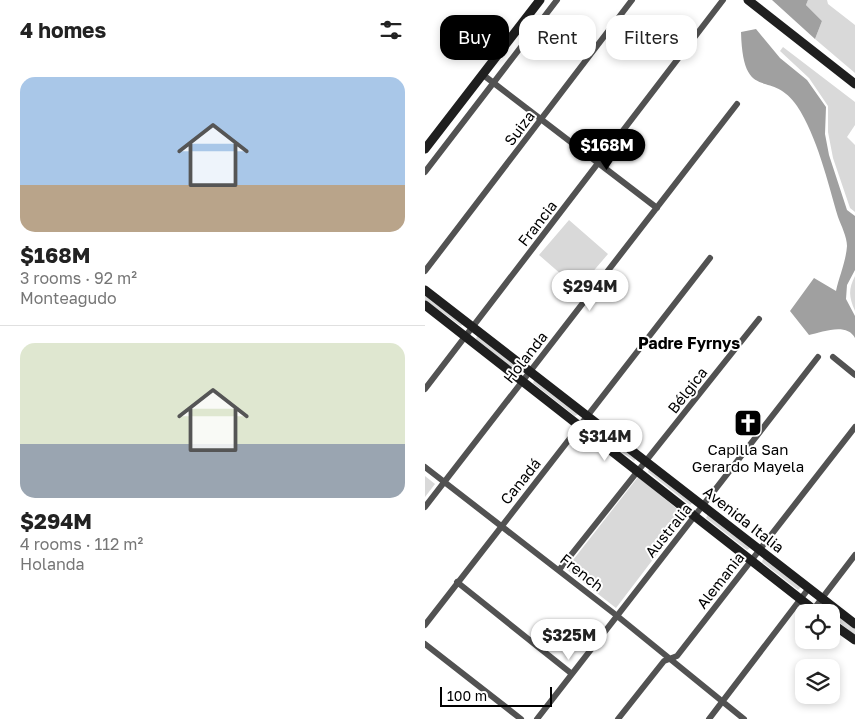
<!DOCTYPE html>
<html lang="en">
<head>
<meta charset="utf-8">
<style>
  :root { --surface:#fff; --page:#f6f6f6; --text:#222; --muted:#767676; --line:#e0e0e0; --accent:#000 }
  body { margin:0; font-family:"Golos Text",sans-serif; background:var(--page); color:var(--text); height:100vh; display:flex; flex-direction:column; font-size:19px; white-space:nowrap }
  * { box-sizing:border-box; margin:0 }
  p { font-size:16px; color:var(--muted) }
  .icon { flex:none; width:28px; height:28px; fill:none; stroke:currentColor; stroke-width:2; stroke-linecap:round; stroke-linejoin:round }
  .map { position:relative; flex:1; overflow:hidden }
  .sheet { display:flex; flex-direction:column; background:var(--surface); width:425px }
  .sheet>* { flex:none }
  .top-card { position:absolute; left:15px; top:15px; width:340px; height:45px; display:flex; gap:10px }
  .fabs { position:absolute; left:370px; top:604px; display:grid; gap:10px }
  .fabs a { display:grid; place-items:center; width:45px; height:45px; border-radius:10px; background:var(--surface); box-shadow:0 2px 8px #0003; font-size:25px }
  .scale { position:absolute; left:15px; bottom:12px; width:112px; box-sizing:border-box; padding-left:5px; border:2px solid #000; border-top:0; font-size:14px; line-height:18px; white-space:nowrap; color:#000; -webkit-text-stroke:4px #fff; paint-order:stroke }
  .price { position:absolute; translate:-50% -42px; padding:0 11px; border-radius:18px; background:#fff; color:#222; font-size:16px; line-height:32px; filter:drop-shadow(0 1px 2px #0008) }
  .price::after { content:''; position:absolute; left:50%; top:30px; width:15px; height:11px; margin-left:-8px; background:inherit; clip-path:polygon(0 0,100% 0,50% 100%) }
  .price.current { background:var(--accent); color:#fff }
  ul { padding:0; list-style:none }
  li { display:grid; align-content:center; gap:10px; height:265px; padding:0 20px }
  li+li { border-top:1px solid var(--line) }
  li span { display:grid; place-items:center; height:155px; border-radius:15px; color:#555 }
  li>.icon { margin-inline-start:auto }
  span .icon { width:90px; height:90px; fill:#fffc; stroke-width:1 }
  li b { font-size:21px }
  h2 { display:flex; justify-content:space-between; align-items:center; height:60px; padding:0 20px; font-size:21px }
  .chip { padding:0 18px; border-radius:15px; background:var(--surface); box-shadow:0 2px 8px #0003; font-size:18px; line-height:45px }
  .chip.current { background:var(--accent); color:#fff }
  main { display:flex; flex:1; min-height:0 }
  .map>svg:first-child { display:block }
  .green { fill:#d9d9d9 }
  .water { fill:#a0a0a0 }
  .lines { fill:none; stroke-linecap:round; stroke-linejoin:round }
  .street { stroke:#525252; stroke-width:6 }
  .secondary { stroke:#1f1f1f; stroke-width:9 }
  .labels { text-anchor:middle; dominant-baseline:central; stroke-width:4; stroke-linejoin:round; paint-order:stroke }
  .street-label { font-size:15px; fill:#000; stroke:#fff }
  .poi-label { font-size:15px; fill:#000; stroke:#fff }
  .neighbourhood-label { font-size:16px; font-weight:bold; fill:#000; stroke:#fff }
</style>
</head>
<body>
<main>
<section class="sheet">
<h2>4 homes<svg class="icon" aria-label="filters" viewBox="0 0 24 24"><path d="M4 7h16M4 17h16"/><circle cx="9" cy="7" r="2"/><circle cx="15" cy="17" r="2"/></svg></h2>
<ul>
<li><span style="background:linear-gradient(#a9c7e8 70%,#b9a48a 0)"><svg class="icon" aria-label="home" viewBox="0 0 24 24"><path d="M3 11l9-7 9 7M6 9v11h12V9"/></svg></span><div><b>$168M</b><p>3 rooms · 92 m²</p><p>Monteagudo</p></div></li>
<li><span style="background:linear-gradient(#dfe7d0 65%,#9aa5b1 0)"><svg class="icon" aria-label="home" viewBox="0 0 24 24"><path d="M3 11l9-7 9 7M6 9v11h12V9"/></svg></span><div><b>$294M</b><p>4 rooms · 112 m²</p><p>Holanda</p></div></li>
</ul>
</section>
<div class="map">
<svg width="430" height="719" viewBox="0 0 430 719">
  <rect width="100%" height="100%" fill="#fff"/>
  <path class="green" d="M 383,0 L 402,0 L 403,4 L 430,25 L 430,73 L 390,39 L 397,21 L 381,5 Z
    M 358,47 L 430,102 L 430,125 L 422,137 L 430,145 L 430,212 L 425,208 L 408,158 L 403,132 L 403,106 L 384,78 L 355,51 Z
    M 144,220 L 183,254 L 153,289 L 114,255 Z
    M 430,276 L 430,311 C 424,297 423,290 430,276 Z
    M 0,294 L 38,324 L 36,326 L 0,300 Z
    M 52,336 L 53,336 L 96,369 L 93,372 L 51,339 Z
    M 109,380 L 154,414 L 150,416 L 108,383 Z
    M 167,424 L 211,459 L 209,461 L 165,428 Z
    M 224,469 L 268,502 L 265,505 L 223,472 Z
    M 0,476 L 10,484 L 0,497 Z
    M 213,477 L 261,516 L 191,608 L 141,569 Z
    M 283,514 L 325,548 L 322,550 L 281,518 Z
    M 338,559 L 340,559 L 376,587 L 373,590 L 337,562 Z
    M 401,606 L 430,628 L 430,635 L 406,616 L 406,612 L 399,610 Z"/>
  <path class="water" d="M 347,0 L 383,0 L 381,5 L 397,21 L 390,39 Z
    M 331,29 L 355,58 L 382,80 L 401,107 L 400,134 L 404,155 L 422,210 L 430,216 L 430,270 L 422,285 L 421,299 L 430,316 L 430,338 C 422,322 397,332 384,335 L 365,311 L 389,278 L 411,291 C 414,277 421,261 422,246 C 422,237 416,225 413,217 C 403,183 392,136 372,106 C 346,67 318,106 316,32 Z"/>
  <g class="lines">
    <path class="street" d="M 57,74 L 232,208
      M 0,172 L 132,0
      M 0,271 L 207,0
      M 408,357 L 430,375
      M 0,389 L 298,0
      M 0,467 L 191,615 L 319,719
      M 0,507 L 312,104
      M 134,570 L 334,319
      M 32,582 L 147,674
      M 388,610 L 430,555
      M 0,625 L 285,258
      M 0,644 L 96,719
      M 112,719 L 393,357
      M 193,719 L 239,661 L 252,656 L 430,427
      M 284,719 L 384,588"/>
    <path class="secondary" d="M 323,0 L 430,84
      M 0,149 L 115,0
      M 0,290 L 430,624
      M 0,305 L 392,612
      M 406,623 L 430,640"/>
  </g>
  <defs>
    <symbol id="church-square" viewBox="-11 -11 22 22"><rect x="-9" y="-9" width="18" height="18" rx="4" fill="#000" stroke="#fff"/><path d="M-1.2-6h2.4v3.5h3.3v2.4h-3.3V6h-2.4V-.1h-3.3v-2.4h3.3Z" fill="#fff"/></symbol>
  </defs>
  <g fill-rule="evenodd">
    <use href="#church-square" x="307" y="407" width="32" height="32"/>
  </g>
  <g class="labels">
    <g class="street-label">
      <text transform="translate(94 128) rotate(-53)">Suiza</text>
      <text transform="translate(112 223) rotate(-52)">Francia</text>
      <text transform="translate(100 357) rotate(-52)">Holanda</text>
      <text transform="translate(262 390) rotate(-52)">Bélgica</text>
      <text transform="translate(95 481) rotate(-51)">Canadá</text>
      <text transform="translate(319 519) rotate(38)">Avenida Italia</text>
      <text transform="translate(243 530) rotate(-51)">Australia</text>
      <text transform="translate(157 572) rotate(38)">French</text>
      <text transform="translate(295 580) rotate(-52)">Alemania</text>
    </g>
    <g class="poi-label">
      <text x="323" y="449">Capilla San<tspan x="323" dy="17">Gerardo Mayela</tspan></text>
    </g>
    <g class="neighbourhood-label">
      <text x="264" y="343">Padre Fyrnys</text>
    </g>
  </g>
</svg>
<div class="fabs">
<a><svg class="icon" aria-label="locate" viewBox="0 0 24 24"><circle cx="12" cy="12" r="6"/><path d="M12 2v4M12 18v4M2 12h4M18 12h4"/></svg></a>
<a><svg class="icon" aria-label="layers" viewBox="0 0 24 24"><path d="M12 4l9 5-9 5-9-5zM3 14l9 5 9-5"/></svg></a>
</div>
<div class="scale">100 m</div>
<b class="price current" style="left:182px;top:171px">$168M</b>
<b class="price" style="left:165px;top:312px">$294M</b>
<b class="price" style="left:180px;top:462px">$314M</b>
<b class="price" style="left:144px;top:661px">$325M</b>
<div class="top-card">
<a class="chip current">Buy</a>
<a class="chip">Rent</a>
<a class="chip">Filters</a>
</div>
</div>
</main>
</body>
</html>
